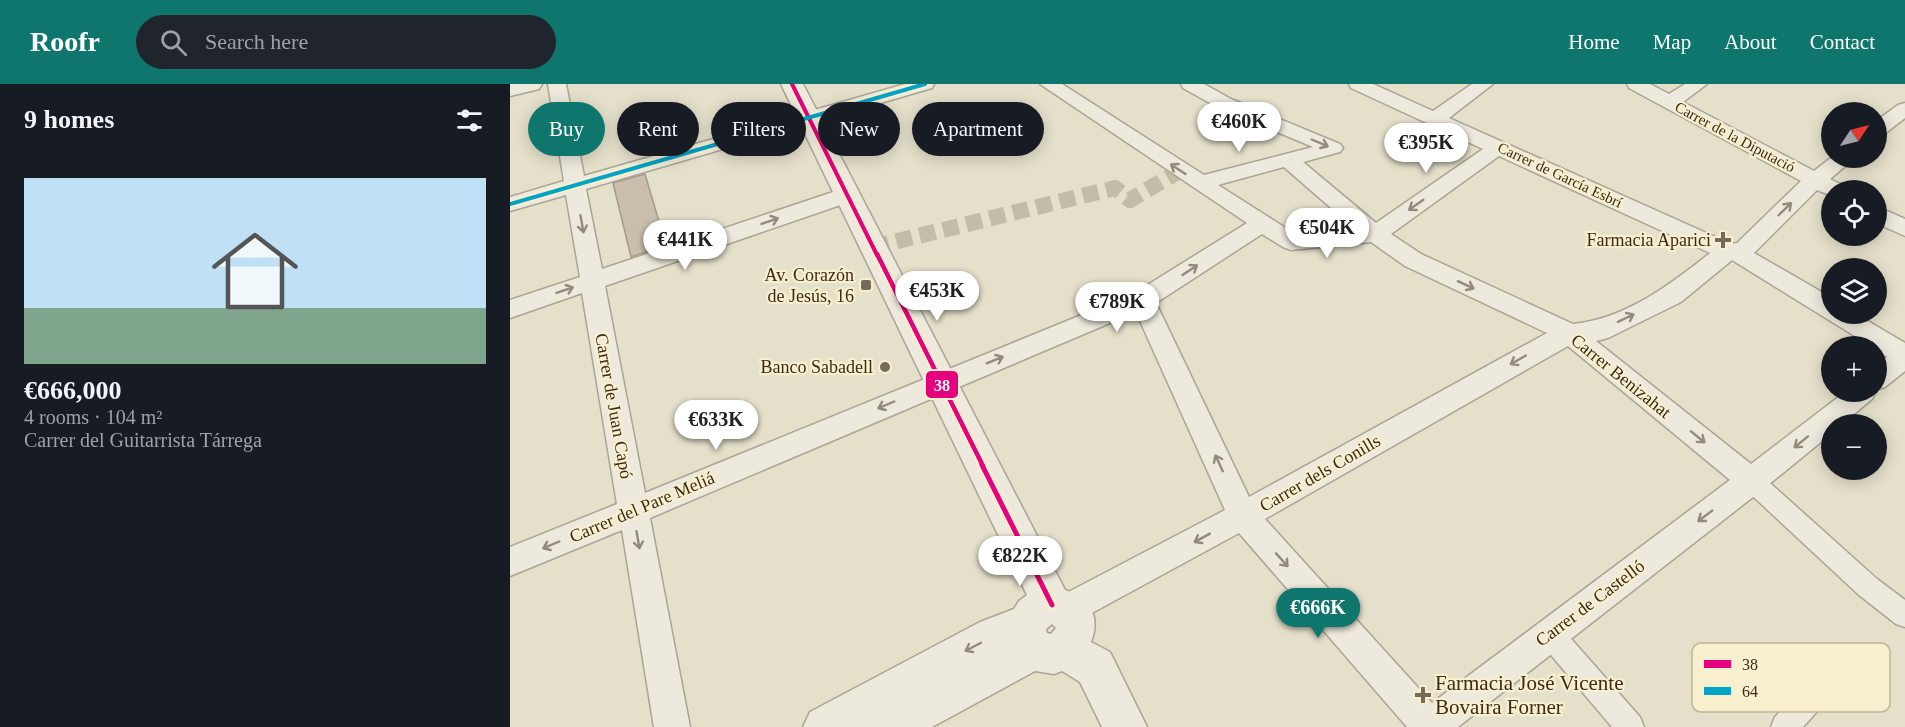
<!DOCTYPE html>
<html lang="en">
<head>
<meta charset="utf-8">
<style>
  :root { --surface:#171b24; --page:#20242c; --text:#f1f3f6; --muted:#9ea1a6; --line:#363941; --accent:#0f766e }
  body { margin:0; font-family:"Times New Roman",serif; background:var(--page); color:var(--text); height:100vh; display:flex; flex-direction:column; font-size:22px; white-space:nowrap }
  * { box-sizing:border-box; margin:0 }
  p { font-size:20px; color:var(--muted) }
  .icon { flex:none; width:33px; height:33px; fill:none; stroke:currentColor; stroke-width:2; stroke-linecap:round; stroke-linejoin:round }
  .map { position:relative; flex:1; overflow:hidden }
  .side { display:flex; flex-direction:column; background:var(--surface); width:510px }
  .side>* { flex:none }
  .banner { position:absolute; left:18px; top:18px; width:570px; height:54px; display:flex; gap:12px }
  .needle { width:39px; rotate:55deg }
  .buttons { position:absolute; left:1311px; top:18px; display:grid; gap:12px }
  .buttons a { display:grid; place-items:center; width:66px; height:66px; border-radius:50%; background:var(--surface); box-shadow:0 3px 15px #0003; font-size:30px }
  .price { position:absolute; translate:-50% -51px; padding:0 14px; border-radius:21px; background:#fff; color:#222; font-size:20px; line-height:39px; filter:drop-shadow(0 2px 3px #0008) }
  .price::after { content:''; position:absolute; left:50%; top:36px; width:18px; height:14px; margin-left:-9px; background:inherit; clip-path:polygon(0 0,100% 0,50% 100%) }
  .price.current { background:var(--accent); color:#fff }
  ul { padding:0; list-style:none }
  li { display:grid; align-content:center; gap:12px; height:318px; padding:0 24px }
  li+li { border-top:2px solid var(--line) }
  li span { display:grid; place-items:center; height:186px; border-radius:0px; color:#555 }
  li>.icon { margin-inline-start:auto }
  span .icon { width:108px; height:108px; fill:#fffc; stroke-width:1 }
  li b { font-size:26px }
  h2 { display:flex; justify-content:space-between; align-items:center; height:72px; padding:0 24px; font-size:26px }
  .chip { padding:0 21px; border-radius:27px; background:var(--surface); box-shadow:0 3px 15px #0003; font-size:21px; line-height:54px }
  .chip.current { background:var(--accent); color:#fff }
  header { display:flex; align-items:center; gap:36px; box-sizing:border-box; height:84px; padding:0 30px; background:var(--accent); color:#fff }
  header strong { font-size:28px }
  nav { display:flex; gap:33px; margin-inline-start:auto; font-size:21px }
  .search { width:420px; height:54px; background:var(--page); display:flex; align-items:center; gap:15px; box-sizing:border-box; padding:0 21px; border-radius:33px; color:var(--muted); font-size:22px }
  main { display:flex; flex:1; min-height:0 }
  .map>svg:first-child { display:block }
  .building { fill:#c9beab; stroke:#a59b89; stroke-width:1.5 }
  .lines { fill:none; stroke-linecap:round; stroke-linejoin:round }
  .pedestrian-tunnel { stroke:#c3bca7; stroke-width:16; stroke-dasharray:16 8; stroke-linecap:butt }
  .pedestrian-casing { stroke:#aaa494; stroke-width:3 }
  .minor-casing { stroke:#aaa494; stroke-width:3 }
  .tertiary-casing { stroke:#aaa494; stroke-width:3 }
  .pedestrian { fill:#ede9dc; fill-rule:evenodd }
  .minor { fill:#ede9dc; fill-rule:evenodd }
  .tertiary { fill:#ede9dc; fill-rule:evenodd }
  .bus-1-far2-casing { stroke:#f8efce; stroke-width:8 }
  .bus-1-far1-casing { stroke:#f8efce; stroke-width:9 }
  .bus-1-casing { stroke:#f8efce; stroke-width:10 }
  .bus-2-casing { stroke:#f8efce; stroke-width:8 }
  .bus-1-far2 { stroke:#e5007d; stroke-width:4 }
  .bus-1-far1 { stroke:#e5007d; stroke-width:4.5 }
  .bus-1 { stroke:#e5007d; stroke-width:5 }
  .bus-2 { stroke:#03a3c5; stroke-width:4 }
  .oneway { stroke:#938a7c }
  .poi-dot { fill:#756b58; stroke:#f8efce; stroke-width:2 }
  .labels { text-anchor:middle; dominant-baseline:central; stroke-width:4.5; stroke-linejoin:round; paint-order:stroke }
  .far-street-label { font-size:15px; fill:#392c1b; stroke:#f8efce }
  .poi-label { font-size:18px; fill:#392c1b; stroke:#f8efce; text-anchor:end }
  .street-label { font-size:18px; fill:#392c1b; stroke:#f8efce }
  .near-poi-label { font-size:21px; fill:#392c1b; stroke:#f8efce; text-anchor:start }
  .key { fill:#f8efce; stroke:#bfb498; stroke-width:1.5 }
  .key-label { font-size:16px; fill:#392c1b }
  .line-badge { stroke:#f8efce; stroke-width:2 }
  .badge-label { font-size:16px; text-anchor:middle; font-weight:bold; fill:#fff }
</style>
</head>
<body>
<header>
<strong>Roofr</strong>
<div class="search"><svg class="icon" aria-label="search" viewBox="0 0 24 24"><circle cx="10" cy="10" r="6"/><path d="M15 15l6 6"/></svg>Search here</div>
<nav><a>Home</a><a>Map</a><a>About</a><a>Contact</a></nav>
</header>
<main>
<section class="side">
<h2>9 homes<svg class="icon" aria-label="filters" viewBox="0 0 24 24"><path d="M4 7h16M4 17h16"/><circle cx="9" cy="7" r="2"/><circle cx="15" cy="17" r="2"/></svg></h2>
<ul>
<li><span style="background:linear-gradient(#bfe0f5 70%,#7fa58c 0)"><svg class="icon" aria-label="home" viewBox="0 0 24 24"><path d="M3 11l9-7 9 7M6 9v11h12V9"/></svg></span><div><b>€666,000</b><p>4 rooms · 104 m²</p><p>Carrer del Guitarrista Tárrega</p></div></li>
</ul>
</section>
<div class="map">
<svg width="1395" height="643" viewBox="0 0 1395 643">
  <rect width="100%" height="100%" fill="#e5e0ca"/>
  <path class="building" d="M 135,90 L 156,161 L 121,173 L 103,99 Z"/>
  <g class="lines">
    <path class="pedestrian-tunnel" d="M 363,163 L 605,104 L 620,116 L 671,86"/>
    <defs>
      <path id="pedestrian" d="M 1242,387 L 1250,390 L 1367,495 L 1395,516 L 1395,543 L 1386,540 L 1349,511 L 1234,404 L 1231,397 L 1234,390 Z
        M 1039,537 L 1048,540 L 1130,633 L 1134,643 L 1102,643 L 1030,558 L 1026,549 L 1030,540 Z
        M 1337,562 L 1346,566 L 1350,575 L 1346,584 L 1293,643 L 1261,643 L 1265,633 L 1328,566 Z"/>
      <path id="minor" d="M 38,0 L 56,0 L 74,92 L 395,0 L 424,0 L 422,4 L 76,105 L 92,185 L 329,106 L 337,104 L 345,106 L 348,111 L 345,116 L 95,202 L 135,409 L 623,210 L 737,139 L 530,0 L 552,0 L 694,91 L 803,63 L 707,23 L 673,4 L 671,0 L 694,0 L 721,15 L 830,60 L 833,64 L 830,68 L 793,78 L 866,139 L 973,65 L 841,4 L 839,0 L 863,0 L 923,27 L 962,0 L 983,0 L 939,34 L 1221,160 L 1227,159 L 1291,97 L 1119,4 L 1117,0 L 1140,0 L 1159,10 L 1175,0 L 1197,0 L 1173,18 L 1304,87 L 1322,73 L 1343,74 L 1340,78 L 1320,95 L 1332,101 L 1334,106 L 1322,106 L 1322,112 L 1307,106 L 1244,169 L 1322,214 L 1322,230 L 1346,230 L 1395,259 L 1395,287 L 1375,303 L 1366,306 L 1366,281 L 1377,273 L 1366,266 L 1366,262 L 1361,262 L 1222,176 L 1171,218 L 1098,254 L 1086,257 L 1241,380 L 1335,308 L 1366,308 L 1362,315 L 1332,340 L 1322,340 L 1322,349 L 1252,406 L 948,643 L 897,643 L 729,449 L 569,536 L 558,540 L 547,536 L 542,525 L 547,514 L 715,426 L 626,228 L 140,434 L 180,643 L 144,643 L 112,446 L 0,492 L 0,463 L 107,420 L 72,209 L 0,234 L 0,216 L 70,193 L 56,111 L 0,127 L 0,113 L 54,97 ZM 989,72 L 1200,169 C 1160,201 1115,235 1063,240 L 911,170 L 881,150 ZM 774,83 L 844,144 L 785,150 L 708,101 ZM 752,150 L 773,163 L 781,166 L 861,158 L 895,182 L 1037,249 L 739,413 L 646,219 ZM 1058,262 L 1220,396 L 922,619 L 755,435 Z
        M 1395,19 L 1395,34 L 1373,51 L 1366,53 L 1366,37 L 1388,21 Z
        M 1366,122 L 1395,135 L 1395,152 L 1366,139 Z"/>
      <path id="tertiary" d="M 0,0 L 32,0 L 29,5 L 0,12 Z
        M 271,0 L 293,0 L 555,506 C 580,514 591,532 581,558 L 600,568 L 637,643 L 592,643 L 570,598 L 552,587 L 544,590 L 525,587 L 422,643 L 293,643 L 300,628 L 470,538 L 504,525 L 509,517 L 517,511 ZM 542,540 L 546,544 L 541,550 L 537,549 L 536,545 Z"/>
    </defs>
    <use href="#pedestrian" class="pedestrian-casing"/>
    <use href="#minor" class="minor-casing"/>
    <use href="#tertiary" class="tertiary-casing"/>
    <use href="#pedestrian" class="pedestrian"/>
    <use href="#minor" class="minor"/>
    <use href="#tertiary" class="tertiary"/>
    <defs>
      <path id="bus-1-far2" d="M 282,0 L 367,171"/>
      <path id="bus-1-far1" d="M 367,170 L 473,382"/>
      <path id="bus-1" d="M 472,381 L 542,521"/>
      <path id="bus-2" d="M 0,120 L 415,0"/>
    </defs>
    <use href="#bus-1-far2" class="bus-1-far2-casing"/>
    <use href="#bus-1-far1" class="bus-1-far1-casing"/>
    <use href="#bus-1" class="bus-1-casing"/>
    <use href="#bus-2" class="bus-2-casing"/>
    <use href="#bus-1-far2" class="bus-1-far2"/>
    <use href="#bus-1-far1" class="bus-1-far1"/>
    <use href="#bus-1" class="bus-1"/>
    <use href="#bus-2" class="bus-2"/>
  </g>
  <defs><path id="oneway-shaft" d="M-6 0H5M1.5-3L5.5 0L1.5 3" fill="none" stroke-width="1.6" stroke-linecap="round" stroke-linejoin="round" transform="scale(1.5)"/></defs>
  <g class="oneway">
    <use href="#oneway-shaft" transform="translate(810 59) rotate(23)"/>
    <use href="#oneway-shaft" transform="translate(668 85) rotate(-147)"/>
    <use href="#oneway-shaft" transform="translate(906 121) rotate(145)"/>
    <use href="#oneway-shaft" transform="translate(1275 125) rotate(-44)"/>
    <use href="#oneway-shaft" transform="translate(260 137) rotate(-19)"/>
    <use href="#oneway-shaft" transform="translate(72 140) rotate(80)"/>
    <use href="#oneway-shaft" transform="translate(680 186) rotate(-33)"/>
    <use href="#oneway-shaft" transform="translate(956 201) rotate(25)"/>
    <use href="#oneway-shaft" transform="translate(55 206) rotate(-19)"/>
    <use href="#oneway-shaft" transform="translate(1116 234) rotate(-26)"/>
    <use href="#oneway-shaft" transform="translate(485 276) rotate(-22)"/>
    <use href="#oneway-shaft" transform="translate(1008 276) rotate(150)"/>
    <use href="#oneway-shaft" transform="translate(376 321) rotate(157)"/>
    <use href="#oneway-shaft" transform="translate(1188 353) rotate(39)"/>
    <use href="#oneway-shaft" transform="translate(1291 358) rotate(141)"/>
    <use href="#oneway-shaft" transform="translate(709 379) rotate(-115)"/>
    <use href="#oneway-shaft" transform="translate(1195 432) rotate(143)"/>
    <use href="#oneway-shaft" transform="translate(692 454) rotate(151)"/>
    <use href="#oneway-shaft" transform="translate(128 456) rotate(80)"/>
    <use href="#oneway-shaft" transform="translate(41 461) rotate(157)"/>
    <use href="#oneway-shaft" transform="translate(772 476) rotate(48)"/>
    <use href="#oneway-shaft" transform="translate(463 563) rotate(152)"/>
  </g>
  <g class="poi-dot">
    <path d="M1210 147h6v6h6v6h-6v6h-6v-6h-6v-6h6z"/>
    <rect x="350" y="195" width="12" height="12" rx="3"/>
    <circle cx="375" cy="283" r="6"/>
    <path d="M910 602h6v6h6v6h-6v6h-6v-6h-6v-6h6z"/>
  </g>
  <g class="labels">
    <g class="far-street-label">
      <text transform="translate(1225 53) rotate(28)">Carrer de la Diputació</text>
      <text transform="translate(1050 91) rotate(25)">Carrer de García Esbrí</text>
    </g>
    <g class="poi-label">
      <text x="1201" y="156">Farmacia Aparici</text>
      <text x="344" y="191">Av. Corazón<tspan x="344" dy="21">de Jesús, 16</tspan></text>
      <text x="363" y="283">Banco Sabadell</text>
    </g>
    <g class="street-label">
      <text transform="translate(1111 292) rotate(39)">Carrer Benizahat</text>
      <text transform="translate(104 322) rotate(80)">Carrer de Juan Capó</text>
      <text transform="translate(810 389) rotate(-30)">Carrer dels Conills</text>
      <text transform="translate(132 423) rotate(-23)">Carrer del Pare Meliá</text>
      <text transform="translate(1080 519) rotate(-37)">Carrer de Castelló</text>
    </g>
    <g class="near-poi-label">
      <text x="925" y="599">Farmacia José Vicente<tspan x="925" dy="24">Bovaira Forner</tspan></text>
    </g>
  </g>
  <rect x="1182" y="559" width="198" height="69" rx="9" class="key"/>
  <rect x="1194" y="576" width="27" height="8" fill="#e5007d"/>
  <rect x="1194" y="603" width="27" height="8" fill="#03a3c5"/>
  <g class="key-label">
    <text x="1232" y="586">38</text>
    <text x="1232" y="613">64</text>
  </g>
  <rect class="line-badge" x="415" y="286" width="34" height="29" rx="6" fill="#e5007d"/>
  <g class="badge-label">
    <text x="432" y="307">38</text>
  </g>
</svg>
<div class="buttons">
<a><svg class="needle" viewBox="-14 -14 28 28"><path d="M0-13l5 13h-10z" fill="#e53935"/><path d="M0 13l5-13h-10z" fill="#9ea1a6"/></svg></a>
<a><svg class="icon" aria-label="locate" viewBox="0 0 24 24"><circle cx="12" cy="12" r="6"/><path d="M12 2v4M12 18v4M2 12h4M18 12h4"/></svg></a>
<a><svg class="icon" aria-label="layers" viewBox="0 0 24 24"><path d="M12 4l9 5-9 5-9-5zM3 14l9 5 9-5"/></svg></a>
<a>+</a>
<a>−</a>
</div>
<b class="price" style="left:729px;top:69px">€460K</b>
<b class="price" style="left:916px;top:90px">€395K</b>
<b class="price" style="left:817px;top:175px">€504K</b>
<b class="price" style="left:175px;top:187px">€441K</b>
<b class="price" style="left:427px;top:238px">€453K</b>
<b class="price" style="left:607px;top:249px">€789K</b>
<b class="price" style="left:206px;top:367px">€633K</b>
<b class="price" style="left:510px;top:503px">€822K</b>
<b class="price current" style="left:808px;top:555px">€666K</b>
<div class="banner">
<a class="chip current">Buy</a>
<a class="chip">Rent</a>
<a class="chip">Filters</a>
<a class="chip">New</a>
<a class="chip">Apartment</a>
</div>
</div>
</main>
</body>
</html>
